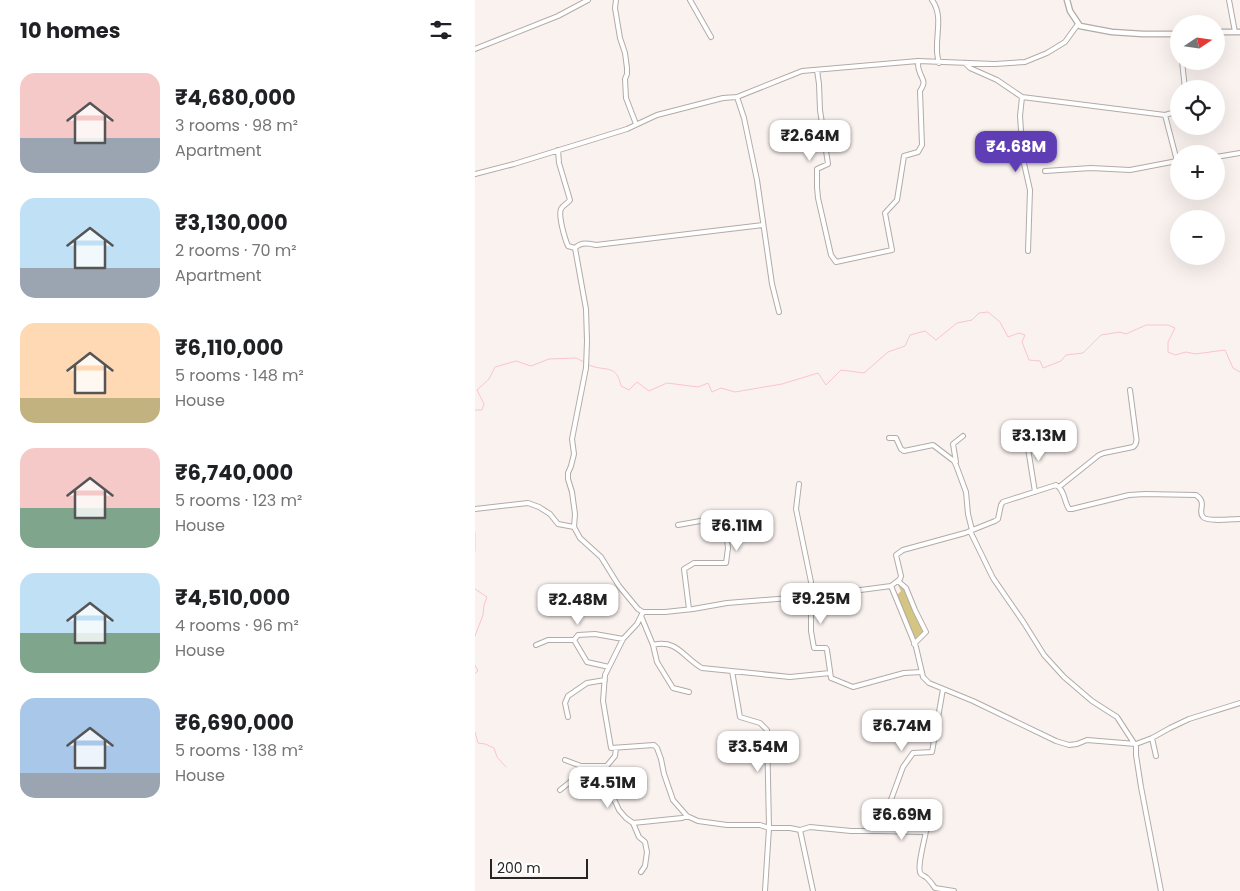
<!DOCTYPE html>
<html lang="en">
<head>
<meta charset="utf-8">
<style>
  :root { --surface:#fff; --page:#f2f2f2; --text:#202124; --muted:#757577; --accent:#5f3db5 }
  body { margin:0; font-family:Poppins,sans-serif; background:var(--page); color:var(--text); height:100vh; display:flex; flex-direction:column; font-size:19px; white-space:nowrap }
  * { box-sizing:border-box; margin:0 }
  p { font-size:16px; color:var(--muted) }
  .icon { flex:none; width:28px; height:28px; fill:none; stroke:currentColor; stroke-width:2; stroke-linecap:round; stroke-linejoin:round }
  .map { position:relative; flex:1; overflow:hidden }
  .sheet { display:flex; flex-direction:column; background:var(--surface); width:475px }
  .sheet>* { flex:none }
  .needle { width:32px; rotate:77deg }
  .buttons { position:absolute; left:695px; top:15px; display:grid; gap:10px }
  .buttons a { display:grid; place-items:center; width:55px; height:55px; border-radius:50%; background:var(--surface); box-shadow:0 5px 20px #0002; font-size:25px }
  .scale { position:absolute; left:15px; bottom:12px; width:98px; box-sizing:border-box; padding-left:5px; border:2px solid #272523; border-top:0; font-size:14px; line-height:18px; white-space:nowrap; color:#272523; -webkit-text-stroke:4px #fff; paint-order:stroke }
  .price { position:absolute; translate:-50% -42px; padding:0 11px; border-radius:10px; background:#fff; color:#222; font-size:16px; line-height:32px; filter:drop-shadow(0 1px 2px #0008) }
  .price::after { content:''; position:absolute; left:50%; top:30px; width:15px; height:11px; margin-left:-8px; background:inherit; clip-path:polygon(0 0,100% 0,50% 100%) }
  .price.selected { background:var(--accent); color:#fff }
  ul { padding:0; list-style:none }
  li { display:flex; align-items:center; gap:15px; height:125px; padding:0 20px }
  li span { display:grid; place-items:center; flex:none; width:140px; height:100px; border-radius:15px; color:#555 }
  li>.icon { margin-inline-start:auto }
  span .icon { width:60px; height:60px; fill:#fffc; stroke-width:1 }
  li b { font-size:21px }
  h2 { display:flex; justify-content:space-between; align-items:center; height:60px; padding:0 20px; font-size:21px }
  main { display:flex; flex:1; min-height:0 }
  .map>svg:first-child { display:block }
  .green { fill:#d5c582 }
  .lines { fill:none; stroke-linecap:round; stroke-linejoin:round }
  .stream { stroke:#fac4d1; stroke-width:1 }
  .minor-casing { stroke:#b2aba8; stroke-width:6 }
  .major-casing { stroke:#b2aba8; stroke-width:7 }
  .minor { stroke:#fff; stroke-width:4 }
  .major { stroke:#fff; stroke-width:4.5 }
</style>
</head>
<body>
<main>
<section class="sheet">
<h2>10 homes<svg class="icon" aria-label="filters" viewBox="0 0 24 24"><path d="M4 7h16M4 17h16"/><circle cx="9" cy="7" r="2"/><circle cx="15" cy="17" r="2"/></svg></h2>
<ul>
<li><span style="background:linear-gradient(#f6c9c9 65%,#9aa5b1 0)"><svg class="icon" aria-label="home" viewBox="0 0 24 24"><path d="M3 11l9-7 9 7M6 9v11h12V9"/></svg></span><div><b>₹4,680,000</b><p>3 rooms · 98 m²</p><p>Apartment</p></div></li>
<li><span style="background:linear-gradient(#bfe0f5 70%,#9aa5b1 0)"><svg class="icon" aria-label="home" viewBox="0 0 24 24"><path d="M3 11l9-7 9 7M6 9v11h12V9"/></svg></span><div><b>₹3,130,000</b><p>2 rooms · 70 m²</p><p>Apartment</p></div></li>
<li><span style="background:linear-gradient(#ffd9b3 75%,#c2b280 0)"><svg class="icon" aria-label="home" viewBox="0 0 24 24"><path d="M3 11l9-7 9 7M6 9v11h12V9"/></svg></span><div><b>₹6,110,000</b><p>5 rooms · 148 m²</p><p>House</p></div></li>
<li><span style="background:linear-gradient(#f6c9c9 60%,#7fa58c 0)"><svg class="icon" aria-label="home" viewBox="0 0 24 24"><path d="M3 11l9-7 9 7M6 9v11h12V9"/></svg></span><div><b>₹6,740,000</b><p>5 rooms · 123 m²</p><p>House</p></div></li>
<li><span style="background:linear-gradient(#bfe0f5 60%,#7fa58c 0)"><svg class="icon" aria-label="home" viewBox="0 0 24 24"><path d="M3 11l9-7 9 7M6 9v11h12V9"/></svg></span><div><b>₹4,510,000</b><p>4 rooms · 96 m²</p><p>House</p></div></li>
<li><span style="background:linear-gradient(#a9c7e8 75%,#9aa5b1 0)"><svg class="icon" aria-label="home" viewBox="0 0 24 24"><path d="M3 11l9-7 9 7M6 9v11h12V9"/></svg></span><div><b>₹6,690,000</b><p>5 rooms · 138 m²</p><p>House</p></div></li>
</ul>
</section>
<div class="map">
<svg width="765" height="891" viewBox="0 0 765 891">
  <rect width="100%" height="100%" fill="#faf2ef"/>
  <path class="green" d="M 424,584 L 430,589 L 449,629 L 448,632 L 440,639 L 422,597 L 422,595 L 426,591 L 423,585 Z"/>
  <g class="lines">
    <path class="stream" d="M 112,364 C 129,373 141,362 146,386 L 154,390 L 162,382 L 174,391 L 192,383 L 223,387 L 233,383 L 237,392 L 246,388 L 260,392 L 307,384 L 343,373 L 351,385 L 366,370 L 389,373 L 413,352 L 430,346 L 435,335 L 450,331 L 461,340 L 482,323 L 497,320 L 504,313 L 513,312 L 525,322 L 533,337 L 544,333 L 550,335 L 547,342 L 554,360 L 565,361 L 568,368 L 586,361 L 591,355 L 608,353 L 626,335 L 645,332 L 651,334 L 671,325 L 693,325 L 700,328 L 693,342 L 693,352 L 700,355 L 711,352 L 720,354 L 750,350 L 758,368 L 765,372
      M 0,410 L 7,410 L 9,404 L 2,390 L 14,379 L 20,367 L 41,361 L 56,366 L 74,359 L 101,358 L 109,362
      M 0,532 L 0,551
      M 0,589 L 12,597 L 9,605 L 8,615 L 0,636
      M 0,665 L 3,671 L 0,673
      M 0,732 L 3,743 L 10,744 L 19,748 L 22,757 L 31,767"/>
    <defs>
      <path id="minor" d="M 141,0 L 140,8 L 145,38 L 150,53 L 152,68 L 152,74 L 150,79 L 151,98 L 161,124
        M 215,0 L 236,37
        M 457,0 C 468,15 461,33 462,51 C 462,55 463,59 464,63
        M 754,0 L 760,32
        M 0,49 L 83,16 L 113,0
        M 707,61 L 710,89
        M 490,63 L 495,68 L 522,80 L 547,97 L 690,115 L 702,161 L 704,161
        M 342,70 L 344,84 L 345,110 L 353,164 L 342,169 L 342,187 L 343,198 L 356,255 L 361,262 L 417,250 L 410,213 L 422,200 L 429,156 L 443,152 L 447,145 L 445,91 C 452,80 447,81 444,70 C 443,68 443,63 443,61
        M 262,97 L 269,118 L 282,180 L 297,284 L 304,312
        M 547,97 L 545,116 L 548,159 L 555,190 L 553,251
        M 690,115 L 704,111
        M 83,150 L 84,163 L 95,200 C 92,204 88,205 86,209 C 83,216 90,239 93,246 L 100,248
        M 741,157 L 765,153
        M 570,171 L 616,168 L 655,170 L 702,161
        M 0,174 L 39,164 L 152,129 L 182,115 L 248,98 L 262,97 L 327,71 L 443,61 L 520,64 L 550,62 L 572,53 L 590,42 L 603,24
        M 551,436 L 560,492
        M 414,438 L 421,438 L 426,449 L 429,451 L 458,445 L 479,461 L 481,465 L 491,492 L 493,514 L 497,530
        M 481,462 L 478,444 L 488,436
        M 324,484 L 321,509 L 336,582 L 336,631 L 339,648 L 351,648 L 352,650 L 356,678 L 378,687 L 429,673 L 447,672
        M 584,487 L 624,455 L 629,453 L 658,447 C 662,444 662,440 661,436 L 655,390
        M 0,509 L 53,503 L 64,507 L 75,514 L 83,524 L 99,527 L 105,538 L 126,557 L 144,586 L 163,609 L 168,612 L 190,612 L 218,609 L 252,603 L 340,596 L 416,586 L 441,647 L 448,677 L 454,683 L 498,701 L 581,741 L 594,745 L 602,744 L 612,740 L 661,744 L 677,738 L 695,728 L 714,719 L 765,703
        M 203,525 L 242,518 L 252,539 L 253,548 L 251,563 L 219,563 L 209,569 L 214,609
        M 99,527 L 100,514 L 97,492 L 93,479 L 93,473 L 96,466 L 99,454 L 97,439 L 111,368 L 112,341 L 111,309 L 100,248 C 105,242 114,243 121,245 L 288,225
        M 495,531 L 518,578 L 549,623 L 569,655 L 589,677 L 617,701 L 642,717 L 655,737 L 659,743
        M 423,581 L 431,588 L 440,610 L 451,632 L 439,644
        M 416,586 L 425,579 L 426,576 L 421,555 L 428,550 L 490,533 L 520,521 L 523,519 L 526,505 L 528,502 L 581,485 C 590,490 589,502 594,509 L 597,509 L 654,495 L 670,494 L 721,495 C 733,503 722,511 728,517 C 732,522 758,519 765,519
        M 168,612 L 162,624 L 148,639 L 130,675 L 128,701 L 136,748 L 179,745 L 182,748 L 186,759 L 189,774 L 198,800 L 212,816 L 223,821 L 252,825 L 285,825 L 294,828 L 315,828 L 325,830 L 335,827 L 376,831 L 403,831 L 448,832 L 451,831 C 450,839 441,869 446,874 C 448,876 450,876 452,878 C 455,881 458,885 460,888 L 479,891
        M 166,616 L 178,645 C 202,639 208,657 227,668 L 315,677 L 355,673
        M 99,640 L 112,662 L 134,667
        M 61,645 L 73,640 L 99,640 L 103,635 L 120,634 L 148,639
        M 178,645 L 182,662 L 198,688 L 214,692
        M 257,671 L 265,717 L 285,723 L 292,730 L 294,828 L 290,891
        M 93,717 L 90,703 L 93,696 L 112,683 L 130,680
        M 677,738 L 681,756
        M 661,744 L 661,755 L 666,787 L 686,891
        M 141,748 L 140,756 L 130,768 L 128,775 L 144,810 L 151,818 L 158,823 L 164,837 L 170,842 L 172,852 L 170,866 L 166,872
        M 90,760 L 106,766 L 132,766
        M 85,790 L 100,778 L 106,766
        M 158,823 L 207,818 L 212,816
        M 325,830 L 338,891
        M 406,831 L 414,805 L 428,767 L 438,753 L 457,752 L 468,689"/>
      <path id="major" d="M 592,0 L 595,11 L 605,26 L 637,32 L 668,34 L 704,34
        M 741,32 L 765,32"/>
    </defs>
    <use href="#minor" class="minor-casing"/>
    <use href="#major" class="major-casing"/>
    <use href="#minor" class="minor"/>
    <use href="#major" class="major"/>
  </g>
</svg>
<div class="buttons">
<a><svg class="needle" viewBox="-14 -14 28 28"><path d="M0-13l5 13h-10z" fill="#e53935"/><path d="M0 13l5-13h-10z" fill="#757577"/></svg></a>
<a><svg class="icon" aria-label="locate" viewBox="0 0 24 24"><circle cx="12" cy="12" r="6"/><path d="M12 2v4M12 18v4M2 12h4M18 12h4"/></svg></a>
<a>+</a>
<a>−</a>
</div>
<div class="scale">200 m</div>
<b class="price" style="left:335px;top:162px">₹2.64M</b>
<b class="price selected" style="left:541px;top:173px">₹4.68M</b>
<b class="price" style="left:564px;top:462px">₹3.13M</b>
<b class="price" style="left:262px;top:552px">₹6.11M</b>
<b class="price" style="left:346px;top:625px">₹9.25M</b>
<b class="price" style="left:103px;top:626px">₹2.48M</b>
<b class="price" style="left:427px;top:752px">₹6.74M</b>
<b class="price" style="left:283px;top:773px">₹3.54M</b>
<b class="price" style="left:133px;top:809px">₹4.51M</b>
<b class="price" style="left:427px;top:841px">₹6.69M</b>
</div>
</main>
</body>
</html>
